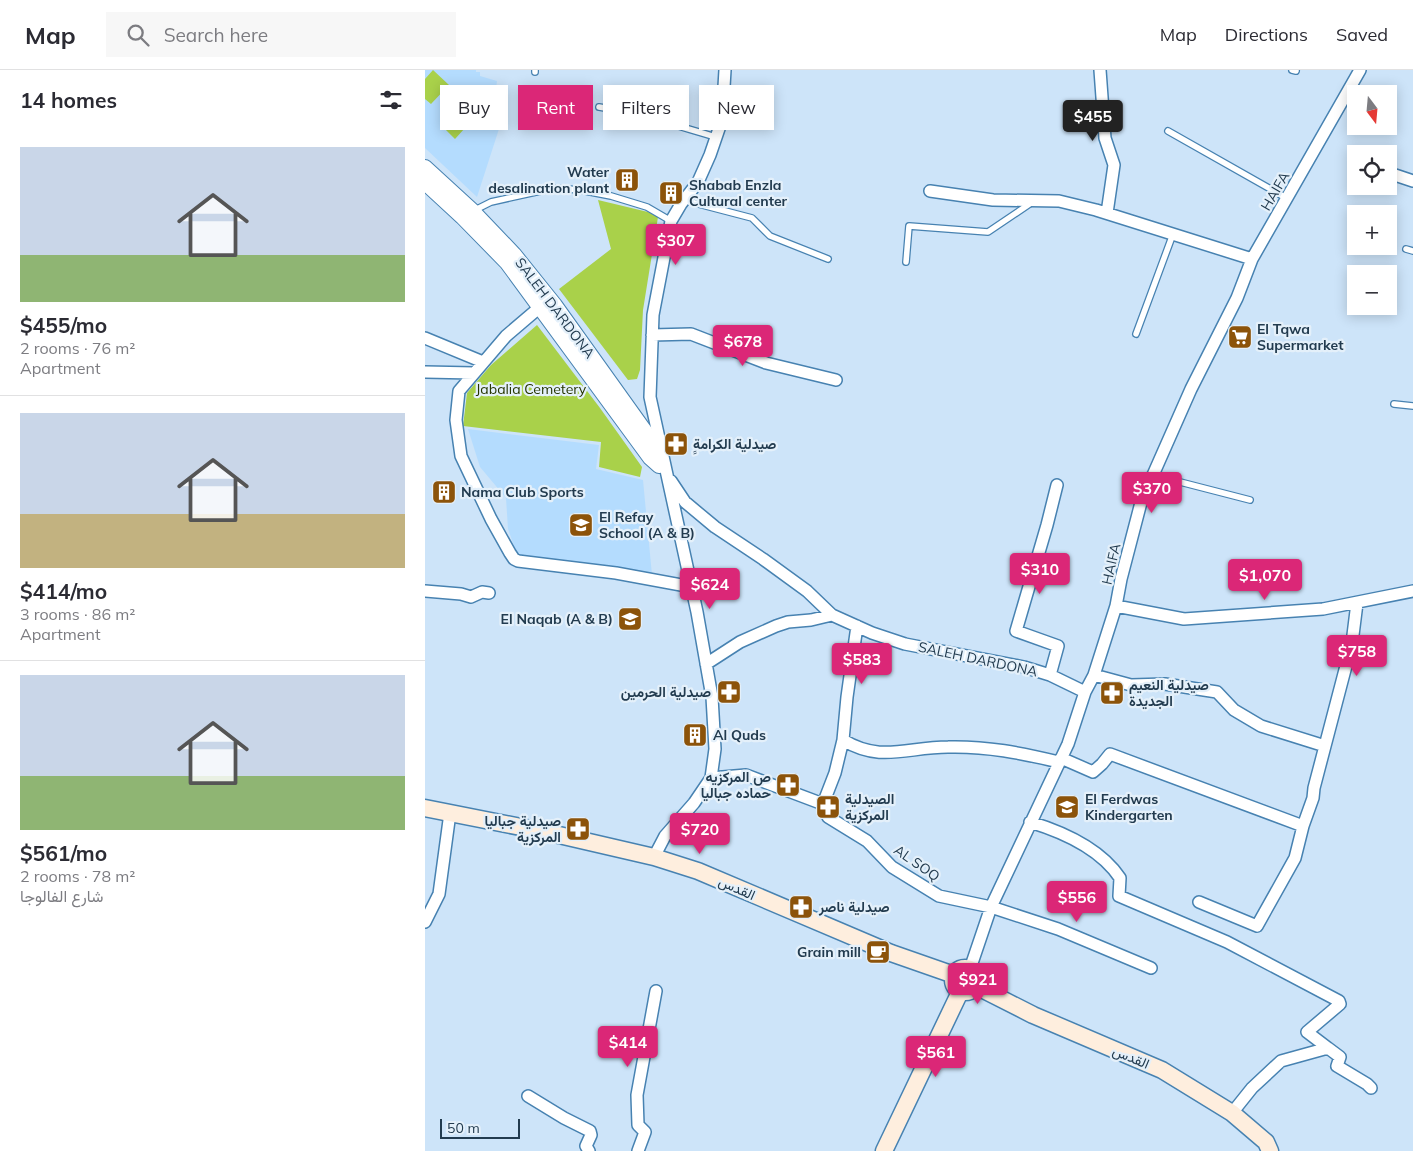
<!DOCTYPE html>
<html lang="en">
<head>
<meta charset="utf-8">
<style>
  :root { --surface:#fff; --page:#f7f7f7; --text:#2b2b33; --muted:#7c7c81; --line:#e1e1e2; --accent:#db2777 }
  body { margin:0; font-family:Mulish,Vazirmatn,sans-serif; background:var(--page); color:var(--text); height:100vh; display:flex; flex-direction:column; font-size:19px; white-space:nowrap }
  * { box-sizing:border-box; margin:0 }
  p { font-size:16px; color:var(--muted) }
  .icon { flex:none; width:28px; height:28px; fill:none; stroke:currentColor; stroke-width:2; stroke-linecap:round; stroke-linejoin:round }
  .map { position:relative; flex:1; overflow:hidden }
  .side { display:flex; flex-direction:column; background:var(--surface); width:425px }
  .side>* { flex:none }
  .top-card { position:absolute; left:15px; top:15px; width:475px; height:45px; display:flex; gap:10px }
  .needle { width:32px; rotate:164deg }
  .buttons { position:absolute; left:922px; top:15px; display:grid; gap:10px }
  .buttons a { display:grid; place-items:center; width:50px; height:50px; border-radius:0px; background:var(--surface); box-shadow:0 2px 12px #0003; font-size:25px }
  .scale { position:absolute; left:15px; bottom:12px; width:80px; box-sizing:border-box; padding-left:5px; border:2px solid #223b4f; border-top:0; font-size:14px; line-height:18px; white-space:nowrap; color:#223b4f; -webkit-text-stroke:4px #e4f0fa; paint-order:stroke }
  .price { position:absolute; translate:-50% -42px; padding:0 11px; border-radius:5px; background:var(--accent); color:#fff; font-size:16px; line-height:32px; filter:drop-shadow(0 1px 2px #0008) }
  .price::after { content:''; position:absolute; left:50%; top:30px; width:15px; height:11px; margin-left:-8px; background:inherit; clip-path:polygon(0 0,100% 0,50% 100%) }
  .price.on { background:#222; color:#fff }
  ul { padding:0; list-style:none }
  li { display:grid; align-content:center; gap:10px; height:265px; padding:0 20px }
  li+li { border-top:1px solid var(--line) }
  li span { display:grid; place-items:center; height:155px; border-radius:0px; color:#555 }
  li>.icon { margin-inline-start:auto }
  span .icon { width:90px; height:90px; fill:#fffc; stroke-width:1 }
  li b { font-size:21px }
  h2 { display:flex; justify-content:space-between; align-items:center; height:60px; padding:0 20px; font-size:21px }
  .tag { padding:0 18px; border-radius:0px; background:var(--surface); box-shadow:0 2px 12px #0003; font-size:18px; line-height:45px }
  .tag.on { background:var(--accent); color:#fff }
  header { display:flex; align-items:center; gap:30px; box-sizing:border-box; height:70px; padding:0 25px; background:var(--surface); border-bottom:1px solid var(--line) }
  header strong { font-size:24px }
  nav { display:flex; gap:28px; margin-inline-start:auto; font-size:18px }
  .search { width:350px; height:45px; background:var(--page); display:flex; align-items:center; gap:12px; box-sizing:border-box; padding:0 18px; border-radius:0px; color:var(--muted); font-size:19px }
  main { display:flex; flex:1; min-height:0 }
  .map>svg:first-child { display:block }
  .built { fill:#b4dcfe }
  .green { fill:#a9d14a }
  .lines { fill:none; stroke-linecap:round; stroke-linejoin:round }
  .service-casing { stroke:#4782b1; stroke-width:8 }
  .minor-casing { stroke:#4782b1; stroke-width:14 }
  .tertiary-casing { stroke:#4782b1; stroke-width:16 }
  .secondary-casing { stroke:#4782b1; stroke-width:19 }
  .service { stroke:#fff; stroke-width:5.5 }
  .minor { stroke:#fff; stroke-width:11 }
  .tertiary { stroke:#fff; stroke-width:14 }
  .secondary { stroke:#feeede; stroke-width:16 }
  .labels { text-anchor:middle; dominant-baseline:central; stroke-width:4.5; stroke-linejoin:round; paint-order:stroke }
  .poi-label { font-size:14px; font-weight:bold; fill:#223b4f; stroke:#e4f0fa; text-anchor:start }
  .street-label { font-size:14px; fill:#223b4f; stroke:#e4f0fa }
  .park-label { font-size:14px; fill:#263500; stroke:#e4f0fa }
</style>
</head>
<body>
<header>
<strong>Map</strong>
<div class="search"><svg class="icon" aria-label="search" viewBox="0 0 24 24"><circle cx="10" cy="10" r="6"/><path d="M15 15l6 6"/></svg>Search here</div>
<nav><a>Map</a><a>Directions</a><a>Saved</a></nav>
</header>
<main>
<section class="side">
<h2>14 homes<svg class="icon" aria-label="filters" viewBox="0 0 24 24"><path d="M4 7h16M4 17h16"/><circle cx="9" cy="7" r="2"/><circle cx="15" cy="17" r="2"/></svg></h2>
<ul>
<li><span style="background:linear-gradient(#c9d6e8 70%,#8fb573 0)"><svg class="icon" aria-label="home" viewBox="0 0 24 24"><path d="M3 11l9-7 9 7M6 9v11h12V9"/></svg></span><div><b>$455/mo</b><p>2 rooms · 76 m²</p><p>Apartment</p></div></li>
<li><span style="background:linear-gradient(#c9d6e8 65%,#c2b280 0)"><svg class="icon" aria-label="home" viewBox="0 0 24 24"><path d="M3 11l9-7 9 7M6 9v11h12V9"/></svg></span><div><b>$414/mo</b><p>3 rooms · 86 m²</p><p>Apartment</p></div></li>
<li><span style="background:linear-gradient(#c9d6e8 65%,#8fb573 0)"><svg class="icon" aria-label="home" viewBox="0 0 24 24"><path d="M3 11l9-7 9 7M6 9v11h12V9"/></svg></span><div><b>$561/mo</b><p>2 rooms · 78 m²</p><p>شارع الفالوجا</p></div></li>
</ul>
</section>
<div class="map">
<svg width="988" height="1081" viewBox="0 0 988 1081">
  <rect width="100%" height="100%" fill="#cde4f9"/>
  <path class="built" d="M 0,0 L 51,0 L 51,2 L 55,2 L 55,6 L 72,11 L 70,26 L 83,31 L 52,127 L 0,78 Z
    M 43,359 L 174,375 L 171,399 L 218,410 L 227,505 L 93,487 L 83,459 L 81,428 L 55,397 Z"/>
  <path class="green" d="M 8,0 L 24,15 L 6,34 L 0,29 L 0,9 Z
    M 35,33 L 50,47 L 30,69 L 15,54 Z
    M 173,130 L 223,142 L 233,147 L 218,240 L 215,300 L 212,309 L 203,310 L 134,219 L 186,179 Z
    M 112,255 L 175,338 L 217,397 L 215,407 L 174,397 L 176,372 L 38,356 L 42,323 L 66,295 Z"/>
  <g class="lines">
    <defs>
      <path id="service" d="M 867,0 L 871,1
        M 110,2 L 110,0
        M 174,37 C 214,43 252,56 291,67
        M 743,61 L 863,129
        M 258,130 L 327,148 L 345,166 L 403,189
        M 48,141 L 66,132 L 129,118 L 155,120 L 186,126 L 222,137 L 246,151
        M 981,179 L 988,181
        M 481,192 L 484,156 L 563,162 L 606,133
        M 711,264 L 748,164
        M 969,334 L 988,336
        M 728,405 L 825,430"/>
      <path id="minor" d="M 300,0 L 297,50 L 285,85 L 273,112 L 256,134 L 246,151 L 228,245 L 225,327 L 272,542 L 287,627 L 290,679 L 286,708 L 321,705 L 398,734 L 403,747 L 442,771 L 467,797 L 514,826 L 566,837 L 633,859 L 726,898
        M 675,0 L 680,68 L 689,95 L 682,143
        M 964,103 L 988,111
        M 505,121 L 568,130 L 634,131 L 671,140 L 827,189
        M 115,237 L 81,266 L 34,321 L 31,350 L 36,386 L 66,449 L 85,483 L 89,489 L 93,491 L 191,503 L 267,517
        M 227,265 L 266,264 L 341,293 L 411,310
        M 0,268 L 58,292
        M 0,302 L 49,303
        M 246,411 L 260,432 L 290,457 L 338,489 L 382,521 L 407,545 L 447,563 L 480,574 L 599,597 L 625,605 L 660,622
        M 0,521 L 36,524 L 46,527 L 57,522 L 64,523
        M 691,536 L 759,549 L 898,539 L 988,521
        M 281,594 L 315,572 L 351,556 L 363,552 L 386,550 L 407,545
        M 625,605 L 633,576 L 591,561 L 622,455 L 632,415
        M 669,605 L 706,615 L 740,614 L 792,622 L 809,640 L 836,656 L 900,676 L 889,718 L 888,728 L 878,756 L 870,788 L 832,856 L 774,832
        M 418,670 L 422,627 L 432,556
        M 900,676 L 927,573 L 932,533
        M 636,688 L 668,702 L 677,694 L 685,684 L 878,756
        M 398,734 L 410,703 L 418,670 C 456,693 482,677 523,677 C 562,676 596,683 634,692
        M 605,752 C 638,762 675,778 695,808 L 694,826 L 802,872 L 914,931 L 915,934 L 882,962 L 903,978
        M 229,787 L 240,766 L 269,733 L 286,708
        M 0,852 L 14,824 L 25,743
        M 545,899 L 566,837 L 643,674 L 660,622 L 669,605 L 691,536 L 696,509 L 719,421 L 728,405 L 766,319 L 812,228 L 827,189 L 935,0
        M 103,1026 L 139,1048 L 165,1061 L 166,1065 L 161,1076 L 164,1081
        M 807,1043 L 827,1018 L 856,991 L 903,978 L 915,987 L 912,996 L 942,1014 L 946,1018
        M 213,1081 L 220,1062 L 213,1055 L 212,1025 L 231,921"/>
      <path id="tertiary" d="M 0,97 L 48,141 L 89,184 L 130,235 L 233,379 L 234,396
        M 0,113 L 37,147 L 82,193 L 225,388 L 234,396"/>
      <path id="secondary" d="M 0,738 L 121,762 L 229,787 L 273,801 L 466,883 L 529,905
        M528 910a12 12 0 1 1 24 0a12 12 0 1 1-24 0Z
        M 551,916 L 608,945 L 737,1000 L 807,1043 L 841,1072 L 845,1081
        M 459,1081 L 535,922"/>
    </defs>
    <use href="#service" class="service-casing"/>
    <use href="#minor" class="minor-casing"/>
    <use href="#tertiary" class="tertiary-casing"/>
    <use href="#secondary" class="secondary-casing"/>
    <use href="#service" class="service"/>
    <use href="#minor" class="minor"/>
    <use href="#tertiary" class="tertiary"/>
    <use href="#secondary" class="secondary"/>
  </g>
  <defs>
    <symbol id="building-square" viewBox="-11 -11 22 22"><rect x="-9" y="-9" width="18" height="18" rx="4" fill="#8c530a" stroke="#e4f0fa"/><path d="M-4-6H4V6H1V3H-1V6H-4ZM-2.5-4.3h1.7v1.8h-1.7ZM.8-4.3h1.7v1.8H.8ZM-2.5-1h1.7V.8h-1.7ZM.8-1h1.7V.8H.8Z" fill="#fff"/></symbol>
    <symbol id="supermarket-square" viewBox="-11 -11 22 22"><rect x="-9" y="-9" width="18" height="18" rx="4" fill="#8c530a" stroke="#e4f0fa"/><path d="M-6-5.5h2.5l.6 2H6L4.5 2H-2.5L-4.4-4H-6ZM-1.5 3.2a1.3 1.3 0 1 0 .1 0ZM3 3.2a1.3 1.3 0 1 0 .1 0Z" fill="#fff"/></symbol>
    <symbol id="pharmacy-square" viewBox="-11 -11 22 22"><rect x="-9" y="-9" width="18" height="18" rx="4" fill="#8c530a" stroke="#e4f0fa"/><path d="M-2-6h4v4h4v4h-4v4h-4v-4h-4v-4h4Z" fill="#fff"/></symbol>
    <symbol id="school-square" viewBox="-11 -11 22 22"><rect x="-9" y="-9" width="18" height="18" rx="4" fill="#8c530a" stroke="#e4f0fa"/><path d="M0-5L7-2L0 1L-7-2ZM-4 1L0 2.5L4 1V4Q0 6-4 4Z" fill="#fff"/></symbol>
    <symbol id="cafe-square" viewBox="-11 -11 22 22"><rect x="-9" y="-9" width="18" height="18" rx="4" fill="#8c530a" stroke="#e4f0fa"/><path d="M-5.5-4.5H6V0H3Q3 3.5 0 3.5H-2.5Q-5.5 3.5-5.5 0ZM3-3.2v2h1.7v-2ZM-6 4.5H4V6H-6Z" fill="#fff"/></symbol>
  </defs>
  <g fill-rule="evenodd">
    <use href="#building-square" x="188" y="96" width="28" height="28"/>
    <use href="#building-square" x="232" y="109" width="28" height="28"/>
    <use href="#supermarket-square" x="801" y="253" width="28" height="28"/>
    <use href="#pharmacy-square" x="237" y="360" width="28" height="28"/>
    <use href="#building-square" x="5" y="408" width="28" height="28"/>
    <use href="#school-square" x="142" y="441" width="28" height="28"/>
    <use href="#school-square" x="191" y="535" width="28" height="28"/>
    <use href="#pharmacy-square" x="290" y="608" width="28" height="28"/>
    <use href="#pharmacy-square" x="673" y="609" width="28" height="28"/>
    <use href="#building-square" x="256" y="651" width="28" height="28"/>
    <use href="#pharmacy-square" x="349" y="701" width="28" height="28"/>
    <use href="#pharmacy-square" x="389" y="723" width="28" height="28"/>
    <use href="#school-square" x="628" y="723" width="28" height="28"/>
    <use href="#pharmacy-square" x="139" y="745" width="28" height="28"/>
    <use href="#pharmacy-square" x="362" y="823" width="28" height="28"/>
    <use href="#cafe-square" x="439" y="868" width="28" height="28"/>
  </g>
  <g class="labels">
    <g class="poi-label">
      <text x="184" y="102" text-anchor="end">Water<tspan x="184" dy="16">desalination plant</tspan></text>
      <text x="264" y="115">Shabab Enzla<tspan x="264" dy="16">Cultural center</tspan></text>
      <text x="832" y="259">El Tqwa<tspan x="832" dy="16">Supermarket</tspan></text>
      <text x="268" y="374">ِِصيدلية الكرامة</text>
      <text x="36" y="422">Nama Club Sports</text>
      <text x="174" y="447">El Refay<tspan x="174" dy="16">School (A &amp; B)</tspan></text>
      <text x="188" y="549" text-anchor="end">El Naqab (A &amp; B)</text>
      <text x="704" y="615">صيدلية النعيم<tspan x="704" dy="16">الجديدة</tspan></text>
      <text x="286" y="622" text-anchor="end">صيدلية الحرمين</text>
      <text x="288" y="665">Al Quds</text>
      <text x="346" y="707" text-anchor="end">ص المركزيه<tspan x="346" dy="16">حماده جباليا</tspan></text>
      <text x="420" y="729">الصيدلية<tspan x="420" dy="16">المركزية</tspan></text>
      <text x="660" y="729">El Ferdwas<tspan x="660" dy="16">Kindergarten</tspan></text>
      <text x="136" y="751" text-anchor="end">صيدلية جباليا<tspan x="136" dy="16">المركزية</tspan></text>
      <text x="394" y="837">صيدلية ناصر</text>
      <text x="436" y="882" text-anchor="end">Grain mill</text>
    </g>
    <g class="street-label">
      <text transform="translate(850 121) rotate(-60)">HAIFA</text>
      <text transform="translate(130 238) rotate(53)">SALEH DARDONA</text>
      <text transform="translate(686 494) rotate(-77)">HAIFA</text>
      <text transform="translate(553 589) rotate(12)">SALEH DARDONA</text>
      <text transform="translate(492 793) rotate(35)">AL SOQ</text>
      <text transform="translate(312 818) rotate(24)">القدس</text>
      <text transform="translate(706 987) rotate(23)">القدس</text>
    </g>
    <g class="park-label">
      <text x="106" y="319">Jabalia Cemetery</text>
    </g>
  </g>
</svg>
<div class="buttons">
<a><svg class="needle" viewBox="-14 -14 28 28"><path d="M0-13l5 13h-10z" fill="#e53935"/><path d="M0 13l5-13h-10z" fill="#7c7c81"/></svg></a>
<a><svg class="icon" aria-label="locate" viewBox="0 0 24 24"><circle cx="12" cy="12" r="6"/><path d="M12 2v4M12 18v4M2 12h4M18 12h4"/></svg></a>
<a>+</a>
<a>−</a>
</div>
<div class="scale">50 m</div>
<b class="price on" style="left:668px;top:72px">$455</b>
<b class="price" style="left:251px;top:196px">$307</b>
<b class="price" style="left:318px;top:297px">$678</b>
<b class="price" style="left:727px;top:444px">$370</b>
<b class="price" style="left:615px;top:525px">$310</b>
<b class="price" style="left:840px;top:531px">$1,070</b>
<b class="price" style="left:285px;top:540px">$624</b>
<b class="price" style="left:932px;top:607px">$758</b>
<b class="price" style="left:437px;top:615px">$583</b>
<b class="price" style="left:275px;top:785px">$720</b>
<b class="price" style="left:652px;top:853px">$556</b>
<b class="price" style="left:553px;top:935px">$921</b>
<b class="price" style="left:203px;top:998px">$414</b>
<b class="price" style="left:511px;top:1008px">$561</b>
<div class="top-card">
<a class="tag">Buy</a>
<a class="tag on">Rent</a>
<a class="tag">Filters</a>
<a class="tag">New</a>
</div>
</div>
</main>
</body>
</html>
